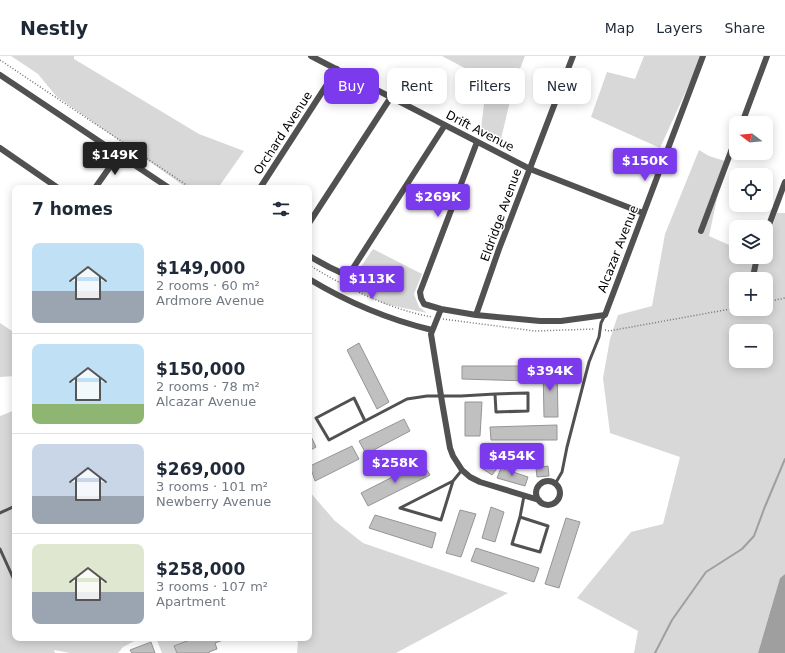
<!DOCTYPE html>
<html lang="en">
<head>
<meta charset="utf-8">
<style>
  :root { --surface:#fff; --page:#f6f6f7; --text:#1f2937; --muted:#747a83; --line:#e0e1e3; --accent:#7c3aed }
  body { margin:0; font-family:"DejaVu Sans",sans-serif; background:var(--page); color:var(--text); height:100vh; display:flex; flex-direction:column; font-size:15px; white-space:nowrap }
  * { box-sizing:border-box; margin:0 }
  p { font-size:13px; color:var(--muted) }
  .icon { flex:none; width:22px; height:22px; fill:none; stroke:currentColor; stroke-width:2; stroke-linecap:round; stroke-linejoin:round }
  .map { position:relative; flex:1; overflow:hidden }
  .details { position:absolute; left:12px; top:129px; width:300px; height:456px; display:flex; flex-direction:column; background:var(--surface); border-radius:8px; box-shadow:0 2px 10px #0003 }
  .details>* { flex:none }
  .top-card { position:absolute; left:324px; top:12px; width:380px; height:36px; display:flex; gap:8px }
  .needle { width:26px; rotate:286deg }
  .fabs { position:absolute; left:729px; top:60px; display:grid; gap:8px }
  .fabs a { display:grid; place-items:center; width:44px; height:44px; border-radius:8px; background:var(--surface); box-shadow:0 2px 10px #0003; font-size:20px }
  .price { position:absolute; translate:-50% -34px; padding:0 9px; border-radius:4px; background:var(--accent); color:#fff; font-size:13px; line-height:26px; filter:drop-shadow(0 1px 2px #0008) }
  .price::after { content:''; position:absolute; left:50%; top:24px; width:12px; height:9px; margin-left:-6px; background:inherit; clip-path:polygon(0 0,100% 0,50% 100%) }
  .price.selected { background:#222; color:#fff }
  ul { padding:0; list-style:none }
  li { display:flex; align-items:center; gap:12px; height:100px; padding:0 20px }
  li+li { border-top:1px solid var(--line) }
  li span { display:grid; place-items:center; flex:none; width:112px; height:80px; border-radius:8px; color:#555 }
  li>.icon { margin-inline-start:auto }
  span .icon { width:48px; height:48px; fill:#fffc; stroke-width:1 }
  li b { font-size:17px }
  h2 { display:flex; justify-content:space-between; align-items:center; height:48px; padding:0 20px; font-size:17px }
  .chip { padding:0 14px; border-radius:8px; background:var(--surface); box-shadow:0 2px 10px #0003; font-size:14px; line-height:36px }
  .chip.selected { background:var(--accent); color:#fff }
  header { display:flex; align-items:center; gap:24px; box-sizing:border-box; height:56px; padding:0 20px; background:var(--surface); border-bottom:1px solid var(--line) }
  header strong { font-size:19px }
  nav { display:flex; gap:22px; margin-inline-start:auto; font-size:14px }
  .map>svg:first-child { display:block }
  .green { fill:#d8d8d8; fill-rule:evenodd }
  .water { fill:#9f9f9f }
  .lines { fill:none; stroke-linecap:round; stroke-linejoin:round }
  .stream { stroke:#9f9f9f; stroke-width:2 }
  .building { fill:#c0c0c0; stroke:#959595 }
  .path { stroke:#737373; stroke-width:1.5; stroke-dasharray:1 2; stroke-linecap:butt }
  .lane { stroke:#515151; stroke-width:3 }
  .street { stroke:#515151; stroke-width:6 }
  .labels { text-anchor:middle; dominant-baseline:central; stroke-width:3; stroke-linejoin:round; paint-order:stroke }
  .street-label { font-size:12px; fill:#000; stroke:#fff }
</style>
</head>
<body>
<header>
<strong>Nestly</strong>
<nav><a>Map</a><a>Layers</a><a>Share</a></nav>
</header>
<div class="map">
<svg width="785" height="597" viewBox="0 0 785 597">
  <rect width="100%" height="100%" fill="#fff"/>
  <path class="green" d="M 11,0 L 74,0 L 74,3 L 199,78 L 244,95 L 218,132 L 187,132 L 56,40 L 38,18 Z
    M 442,0 L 525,0 L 514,28 L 501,83 L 481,72 L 487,24 Z
    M 644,0 L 702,0 L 660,92 L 591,61 L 607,16 L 635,23 Z
    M 699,94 L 709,100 L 725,105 L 709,180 L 736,192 L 736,201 L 756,201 L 760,203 L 761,201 L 766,201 L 766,187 L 777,157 L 785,157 L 785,518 L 780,522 L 758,597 L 634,597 L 638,575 L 577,542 L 631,476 L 663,468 L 680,401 L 610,377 L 603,322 L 610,283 L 618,259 L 652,250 L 665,178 ZM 736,223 L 766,223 L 766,253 L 736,253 ZM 736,275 L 766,275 L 766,305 L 736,305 Z
    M 373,193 L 422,218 L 414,238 L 419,251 L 427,257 L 385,248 L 338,227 L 356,218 Z
    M 0,267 L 15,277 L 15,320 L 0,321 Z
    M 15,354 L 15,582 L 140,582 L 123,591 L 118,597 L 70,597 L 54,594 L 55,597 L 0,597 L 0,360 Z
    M 309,435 L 335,465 L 363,487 L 508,537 L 396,597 L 297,597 L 298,586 L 289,582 L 309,582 Z
    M 156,582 L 210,582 L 183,597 L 162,597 Z"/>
  <path class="water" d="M 785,518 L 785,597 L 758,597 L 780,522 Z"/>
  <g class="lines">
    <path class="stream" d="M 655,597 L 672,564 L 706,516 L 742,493 L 754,480 L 764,453 L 785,403"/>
  </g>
  <path class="building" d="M 359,287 L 389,346 L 377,353 L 347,294 Z
    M 462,310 L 528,310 L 528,325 L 462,323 Z
    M 543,311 L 557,311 L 558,361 L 544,361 Z
    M 465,346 L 482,346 L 480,380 L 465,380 Z
    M 404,363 L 410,375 L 366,398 L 359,385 Z
    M 557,369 L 557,384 L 491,384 L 490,371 Z
    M 309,376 L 316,391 L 309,395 Z
    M 352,390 L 359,403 L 315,425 L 310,410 Z
    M 489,398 L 501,407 L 492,419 L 480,411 Z
    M 422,406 L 430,419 L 368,450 L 361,437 Z
    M 548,410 L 549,420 L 537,421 L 536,412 Z
    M 501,412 L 528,421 L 525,430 L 497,422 Z
    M 491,451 L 504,456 L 495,486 L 482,482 Z
    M 460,454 L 476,458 L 461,501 L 446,497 Z
    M 375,459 L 436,477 L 432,492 L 369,472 Z
    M 566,462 L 580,466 L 559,532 L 545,528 Z
    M 476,492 L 539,512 L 534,526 L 471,505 Z
    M 195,582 L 222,582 L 223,584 L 215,587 L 217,593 L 209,596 L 209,597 L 177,597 L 174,590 Z
    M 151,586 L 155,597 L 132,597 L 130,594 Z"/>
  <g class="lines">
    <path class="path" d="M 0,4 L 191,132
      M 309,209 C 347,232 388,253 432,261
      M 766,246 L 785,242
      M 443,263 L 535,275 L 595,273
      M 605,274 L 609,275 L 736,252"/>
    <path class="lane" d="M 528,337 L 528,355 L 496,356 L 495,338 Z
      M 365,365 L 329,384 L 316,362 L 354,342 L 365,365 L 407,343 L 427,340 L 461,340 L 495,338
      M 555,428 L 562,416 L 567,391 L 589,306 L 599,281 L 601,267 L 605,259
      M 400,452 L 441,464 L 453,425
      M 400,452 L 453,425 L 462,414
      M 0,457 L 15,450
      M 520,461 L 548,470 L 540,496 L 512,488 L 520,461 L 524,440
      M 0,493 L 15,526"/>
    <path class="street" d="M 311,0 L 530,113 L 643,157
      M 0,19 L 169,132
      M 742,67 L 767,0
      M 477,86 L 420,236 L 421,242 L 424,248 L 441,253 L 476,259 L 540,265 L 561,265 L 605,259 L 703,0
      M 0,92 L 58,132
      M 95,132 L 119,98
      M 260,132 L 337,13
      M 309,167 L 391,41
      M 701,175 L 736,82
      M 766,177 L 785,126
      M 309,200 L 329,211 L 348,220 L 445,69
      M 754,216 L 757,201
      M 309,223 C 347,246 390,264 432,274
      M 441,253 L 431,278 L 442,346 L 450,392 L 453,400 L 462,414 L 470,421 L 480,426 L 539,444
      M 476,259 L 499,193 L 573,0
      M536 437a12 12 0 1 1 24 0a12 12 0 1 1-24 0Z"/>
  </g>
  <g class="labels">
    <g class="street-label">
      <text transform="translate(480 75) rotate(27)">Drift Avenue</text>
      <text transform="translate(283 77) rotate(-57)">Orchard Avenue</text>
      <text transform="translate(501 159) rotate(-70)">Eldridge Avenue</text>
      <text transform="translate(618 193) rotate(-69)">Alcazar Avenue</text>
    </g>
  </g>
</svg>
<div class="fabs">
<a><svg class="needle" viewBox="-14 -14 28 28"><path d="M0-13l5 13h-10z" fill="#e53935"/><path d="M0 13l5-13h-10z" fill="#747a83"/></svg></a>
<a><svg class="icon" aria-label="locate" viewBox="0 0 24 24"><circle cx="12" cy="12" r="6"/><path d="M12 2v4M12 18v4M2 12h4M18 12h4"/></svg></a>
<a><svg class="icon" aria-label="layers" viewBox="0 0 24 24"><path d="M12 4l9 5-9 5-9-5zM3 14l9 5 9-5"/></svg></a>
<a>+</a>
<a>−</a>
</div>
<b class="price selected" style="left:115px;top:120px">$149K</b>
<b class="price" style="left:645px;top:126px">$150K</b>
<b class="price" style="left:438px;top:162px">$269K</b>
<b class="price" style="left:372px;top:244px">$113K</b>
<b class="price" style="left:550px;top:336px">$394K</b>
<b class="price" style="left:512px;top:421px">$454K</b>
<b class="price" style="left:395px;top:428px">$258K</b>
<div class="top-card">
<a class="chip selected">Buy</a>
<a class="chip">Rent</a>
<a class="chip">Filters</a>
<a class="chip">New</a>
</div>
<section class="details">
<h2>7 homes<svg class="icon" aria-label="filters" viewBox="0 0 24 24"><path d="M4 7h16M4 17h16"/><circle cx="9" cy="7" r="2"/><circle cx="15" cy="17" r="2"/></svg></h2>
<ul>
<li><span style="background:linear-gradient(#bfe0f5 60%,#9aa5b1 0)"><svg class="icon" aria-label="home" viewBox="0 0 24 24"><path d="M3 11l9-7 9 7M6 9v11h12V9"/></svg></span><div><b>$149,000</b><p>2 rooms · 60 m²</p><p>Ardmore Avenue</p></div></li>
<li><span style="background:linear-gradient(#bfe0f5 75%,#8fb573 0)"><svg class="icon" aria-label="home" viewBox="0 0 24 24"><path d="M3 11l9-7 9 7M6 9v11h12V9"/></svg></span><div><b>$150,000</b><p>2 rooms · 78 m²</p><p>Alcazar Avenue</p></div></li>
<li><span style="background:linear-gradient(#c9d6e8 65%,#9aa5b1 0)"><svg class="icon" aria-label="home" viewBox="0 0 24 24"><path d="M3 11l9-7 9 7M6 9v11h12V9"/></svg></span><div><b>$269,000</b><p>3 rooms · 101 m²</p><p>Newberry Avenue</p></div></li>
<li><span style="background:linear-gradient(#dfe7d0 60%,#9aa5b1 0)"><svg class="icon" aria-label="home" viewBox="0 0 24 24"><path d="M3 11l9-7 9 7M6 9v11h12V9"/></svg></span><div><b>$258,000</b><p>3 rooms · 107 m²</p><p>Apartment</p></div></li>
</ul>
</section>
</div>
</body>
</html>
